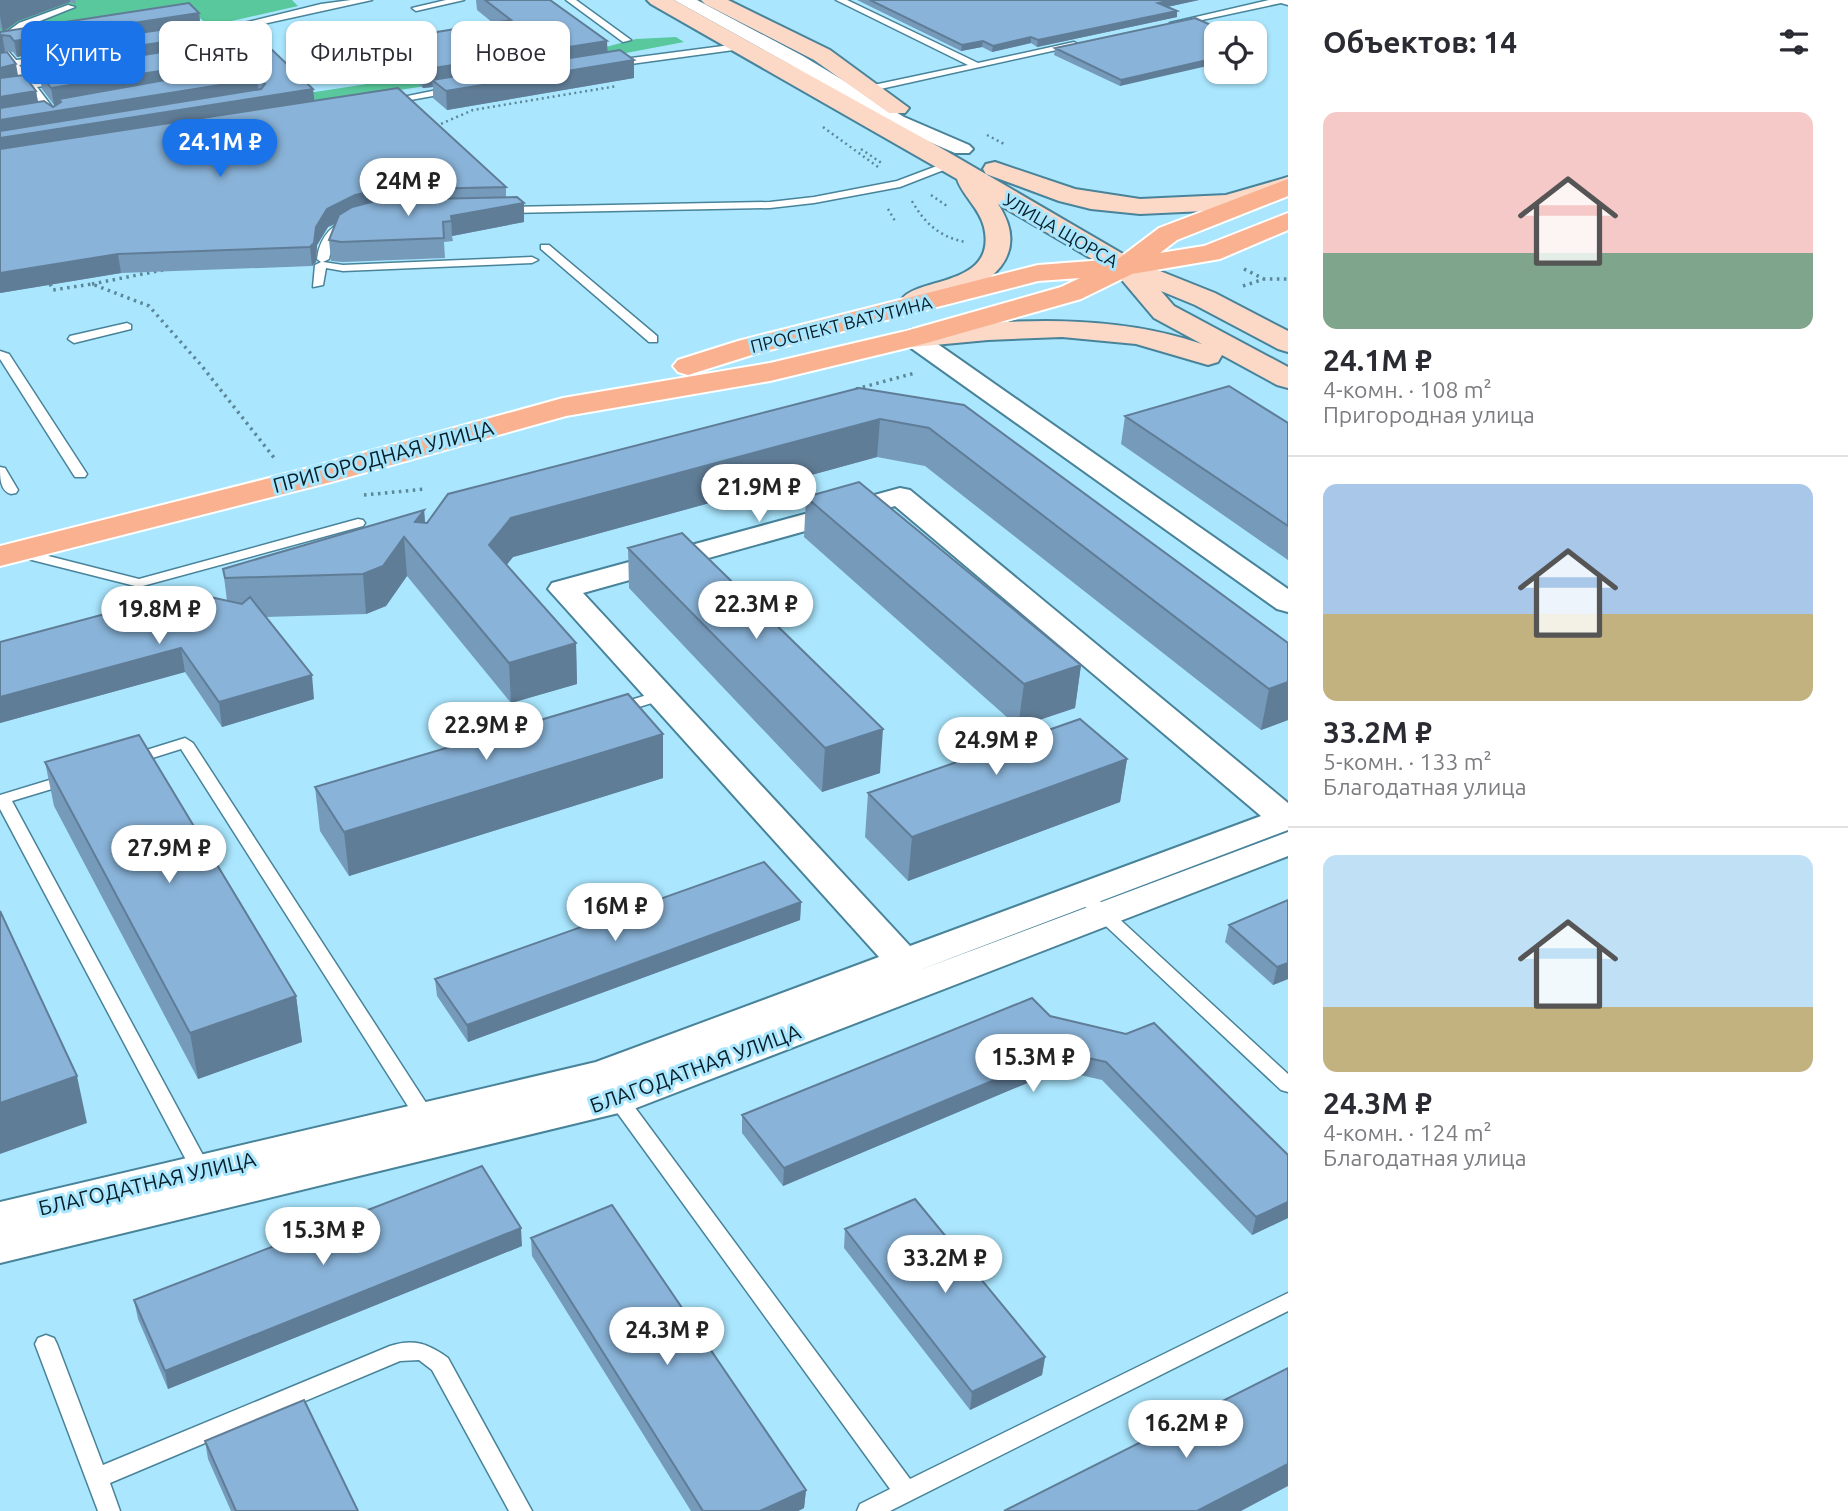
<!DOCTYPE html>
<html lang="ru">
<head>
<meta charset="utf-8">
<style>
  :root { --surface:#fff; --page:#f7f7f7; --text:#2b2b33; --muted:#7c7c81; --line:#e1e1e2; --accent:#1a73e8 }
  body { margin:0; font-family:Ubuntu,sans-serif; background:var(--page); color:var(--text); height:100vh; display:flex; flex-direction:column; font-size:26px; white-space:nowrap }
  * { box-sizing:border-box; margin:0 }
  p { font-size:23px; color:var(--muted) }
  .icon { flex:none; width:38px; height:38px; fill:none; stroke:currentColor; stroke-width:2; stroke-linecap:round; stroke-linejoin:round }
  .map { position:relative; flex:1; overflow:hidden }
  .details { display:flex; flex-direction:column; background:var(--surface); width:560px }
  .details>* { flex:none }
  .banner { position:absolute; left:21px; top:21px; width:665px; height:63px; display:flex; gap:14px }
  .controls { position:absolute; left:1204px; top:21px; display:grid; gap:14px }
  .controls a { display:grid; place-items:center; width:63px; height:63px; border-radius:14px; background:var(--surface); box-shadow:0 2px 5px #0004; font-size:35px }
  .price { position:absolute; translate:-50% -60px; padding:0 16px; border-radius:24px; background:#fff; color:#222; font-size:23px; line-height:46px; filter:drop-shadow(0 2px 4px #0008) }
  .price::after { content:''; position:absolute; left:50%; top:42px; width:21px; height:16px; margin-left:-10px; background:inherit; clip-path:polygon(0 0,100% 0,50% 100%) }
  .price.active { background:var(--accent); color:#fff }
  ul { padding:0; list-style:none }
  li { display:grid; align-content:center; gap:14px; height:371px; padding:0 35px }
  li+li { border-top:2px solid var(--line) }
  li span { display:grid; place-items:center; height:217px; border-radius:14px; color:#555 }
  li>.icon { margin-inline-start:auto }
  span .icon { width:126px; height:126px; fill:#fffc; stroke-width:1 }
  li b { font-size:30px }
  h2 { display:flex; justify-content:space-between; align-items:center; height:84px; padding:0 35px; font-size:30px }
  .chip { padding:0 24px; border-radius:14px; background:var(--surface); box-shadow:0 2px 5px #0004; font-size:24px; line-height:63px }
  .chip.active { background:var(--accent); color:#fff }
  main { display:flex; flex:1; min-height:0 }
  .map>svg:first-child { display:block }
  .green { fill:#59c89c }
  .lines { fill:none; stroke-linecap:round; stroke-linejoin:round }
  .lane-casing { stroke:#488399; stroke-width:3 }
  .street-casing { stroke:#488399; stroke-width:4 }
  .secondary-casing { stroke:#488399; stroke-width:4 }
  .primary-casing { stroke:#fff; stroke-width:4 }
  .path-far1 { stroke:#5b8798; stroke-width:2.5; stroke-dasharray:2 3.5; stroke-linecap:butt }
  .path { stroke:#5b8798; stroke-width:3.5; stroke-dasharray:2.5 4.5; stroke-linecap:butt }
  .lane { fill:#fff; fill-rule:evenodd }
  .street { fill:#fff; fill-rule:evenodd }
  .secondary { fill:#fcd8c7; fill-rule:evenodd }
  .primary { fill:#f9b18f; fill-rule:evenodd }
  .wall { fill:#769aba; fill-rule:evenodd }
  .shaded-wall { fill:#607d97 }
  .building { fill:#89b3d8; stroke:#607d97; stroke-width:2 }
  .labels { text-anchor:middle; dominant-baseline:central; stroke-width:6; stroke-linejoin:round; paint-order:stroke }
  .far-street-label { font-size:18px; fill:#061f28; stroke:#aae7ff }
  .street-label { font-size:21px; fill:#061f28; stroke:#aae7ff }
</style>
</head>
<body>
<main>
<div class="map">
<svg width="1288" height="1511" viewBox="0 0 1288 1511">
  <rect width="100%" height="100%" fill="#aae7ff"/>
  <path class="green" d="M 59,0 L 292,0 L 298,6 L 209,26 L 187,7 L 0,36 L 0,9 Z
    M 676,37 L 684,42 L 584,61 L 368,95 L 0,149 L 276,98 L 602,48 L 636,39 Z"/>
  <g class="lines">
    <defs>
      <path id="lane" d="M 351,0 L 372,0 L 200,38 L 196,35 L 321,4 Z
        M 446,0 L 464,0 L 416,11 L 412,8 Z
        M 566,0 L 576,0 L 631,40 L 623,42 Z
        M 836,0 L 847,0 L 978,63 L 1074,42 L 1079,45 L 867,92 L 864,91 L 864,87 L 968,65 Z
        M 1269,0 L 1288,0 L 1288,5 L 1281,3 L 1174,26 L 1170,23 Z
        M 68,5 L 75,7 L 25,27 L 1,43 L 16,60 L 46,57 L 46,61 L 19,65 L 33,82 L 63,79 L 63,83 L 37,87 L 59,116 L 54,119 L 51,118 L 28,89 L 0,93 L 0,87 L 24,84 L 11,66 L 0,68 L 0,62 L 7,61 L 0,52 L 0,37 L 19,23 Z
        M 738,44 L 743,47 L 741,49 L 616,66 L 611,63 L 616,60 Z
        M 452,87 L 455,88 L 455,92 L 388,104 L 383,101 Z
        M 950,161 L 955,164 L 954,166 L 900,187 L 814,203 L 770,208 L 503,213 L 498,210 L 503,207 L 770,202 L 814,197 L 897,181 Z
        M 352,218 L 357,221 L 334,237 L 329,259 L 323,262 L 343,265 L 532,257 L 538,260 L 532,263 L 343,271 L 326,268 L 323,285 L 313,287 L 315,265 L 321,262 L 317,259 C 320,237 331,224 352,218 Z
        M 541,245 L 549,245 L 657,336 L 657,342 L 649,342 L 541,249 Z
        M 127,323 L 131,325 L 131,329 L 74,343 L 68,339 L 70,336 Z
        M 0,351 L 9,354 L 87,474 L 85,477 L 75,477 L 73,474 L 0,359 Z
        M 0,467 L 5,468 L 18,490 L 16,493 L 11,494 C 0,491 0,477 0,467 Z
        M 358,519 L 363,520 L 365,523 L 363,526 L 139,587 L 12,555 L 10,552 L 17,548 L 139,579 Z
        M 660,691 L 668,696 L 665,699 L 616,714 L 608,709 L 611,706 Z
        M 185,738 L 193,743 L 432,1112 L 435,1117 L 432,1122 L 425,1124 L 418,1122 L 181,749 L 130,765 L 122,760 L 124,757 Z
        M 69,774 L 77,779 L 75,782 L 12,801 L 211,1170 L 208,1175 L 201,1177 L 194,1175 L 0,809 L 0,795 Z
        M 1083,889 L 1089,891 L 1288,1074 L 1288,1092 L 1281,1090 L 1077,899 L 1074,895 Z
        M 615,1088 L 622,1090 L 910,1479 L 1288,1293 L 1288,1311 L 890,1511 L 857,1511 L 860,1504 L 890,1489 L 608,1100 L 606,1095 L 608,1090 Z
        M 46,1335 L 54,1338 L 57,1344 L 103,1465 L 390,1346 C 414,1338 429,1344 448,1358 L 532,1511 L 509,1511 L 432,1370 L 419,1360 L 400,1361 L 110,1483 L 120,1511 L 98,1511 L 35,1344 L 38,1338 Z"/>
      <path id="street" d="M 674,0 L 697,0 L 803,56 L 904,117 L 969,145 L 973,149 L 969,153 L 955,153 L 890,125 L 789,64 Z
        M 913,331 L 922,333 L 1288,589 L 1288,612 L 1277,609 L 904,343 L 901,338 L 904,333 Z
        M 900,488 L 910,490 L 1288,803 L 1288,830 L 917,971 L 1288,832 L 1288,856 L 631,1110 L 0,1263 L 0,1202 L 596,1062 L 879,957 L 548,589 L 552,583 ZM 895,506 L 1261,816 L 910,946 L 583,593 Z"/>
      <path id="secondary" d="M 647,0 L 674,0 L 941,148 L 1135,261 L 1215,293 L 1288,331 L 1288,352 L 1278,349 L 1195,305 L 1161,291 L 1174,306 L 1288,367 L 1288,388 L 1277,385 L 1222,355 L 1218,362 L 1208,365 L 1136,344 L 1062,337 L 988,340 L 913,347 L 903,344 L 899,338 L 903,332 L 913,329 C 1011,320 1108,312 1202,344 L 1154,318 L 1116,273 L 998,204 C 1032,255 990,287 943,300 C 930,304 919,308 906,305 L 902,299 C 917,277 998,287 984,227 C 980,209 962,195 957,179 L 651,4 Z
        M 701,0 L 728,0 L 830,50 L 909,108 L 905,113 L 889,113 L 814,60 L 705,4 Z
        M 995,162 L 1075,189 L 1140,199 L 1226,195 L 1288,177 L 1288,193 L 1226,210 L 1140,214 L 1091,209 L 1059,201 L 986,174 L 983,169 L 986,164 Z"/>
      <path id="primary" d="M 1288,179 L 1288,196 L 1177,240 L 1160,253 L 1204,246 L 1288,213 L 1288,230 L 1220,259 L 1132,274 L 1081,299 L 923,344 L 770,381 L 566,416 L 331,482 L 0,566 L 0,546 L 309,468 L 563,398 L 770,363 L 906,331 L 1061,287 L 1080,278 L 1038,281 L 758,353 L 688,375 L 678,372 L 673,366 L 678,360 L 738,341 L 1038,265 L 1118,259 L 1159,228 Z"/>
    </defs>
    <use href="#lane" class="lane-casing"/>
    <use href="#street" class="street-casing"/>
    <use href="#secondary" class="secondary-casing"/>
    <use href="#primary" class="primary-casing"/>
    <path class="path-far1" d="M 436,126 L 473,110 L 617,86
      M 823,127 L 878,167
      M 987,135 L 1004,144
      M 861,149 L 883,164
      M 931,195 L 947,206
      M 912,201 C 924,223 941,238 966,242
      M 888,209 L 895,221"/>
    <path class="path" d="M 1244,269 L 1264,279
      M 50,284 L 53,290 L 92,284 L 149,306 L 201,365 L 275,459
      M 92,284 L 163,270
      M 1243,286 L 1264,279 L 1288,279
      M 856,389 L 915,373
      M 364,495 L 426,489"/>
    <use href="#lane" class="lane"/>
    <use href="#street" class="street"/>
    <use href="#secondary" class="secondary"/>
    <use href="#primary" class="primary"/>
  </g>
  <path class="wall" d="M 0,0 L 75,0 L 76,4 L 70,2 L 18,21 L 3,31 L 199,13 L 200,24 L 217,32 L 313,89 L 314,100 L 506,187 L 506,197 L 524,222 L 452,236 L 453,241 L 444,242 L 445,258 L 343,262 L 331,261 L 329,240 L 336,224 L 328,227 L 317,245 L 316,262 L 312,266 L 121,273 L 0,293 L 0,32 L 3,32 L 0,28 ZM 5,51 L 13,52 L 17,57 L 22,56 L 24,67 L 34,79 L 40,78 L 42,89 L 54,105 L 57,105 L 53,107 L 38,102 L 36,91 L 18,76 Z
    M 476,0 L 550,0 L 608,52 L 634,60 L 634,78 L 447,110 L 433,98 L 433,87 L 423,88 L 388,58 L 387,40 L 493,23 L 477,10 Z
    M 857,0 L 1199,0 L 1167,7 L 1177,11 L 1177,17 L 1037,47 L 1031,43 L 992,52 L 982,47 L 961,51 Z
    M 1229,33 L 1120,86 L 1054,55 L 1055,48 Z
    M 964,405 L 1288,643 L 1288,720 L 1261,730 L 925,466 L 877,457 L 513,557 L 506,565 L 576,643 L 577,684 L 511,703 L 407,576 L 386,606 L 366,614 L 266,617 L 314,699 L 222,727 L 185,672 L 0,723 L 0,642 L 227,601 L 223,569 L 424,510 L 425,522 L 427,523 L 448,494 Z
    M 1125,416 L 1288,423 L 1288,560 L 1121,444 Z
    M 806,497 L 1081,665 L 1075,708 L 1018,727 L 804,537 Z
    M 628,548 L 880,773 L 822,792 L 629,588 Z
    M 663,734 L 663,778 L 349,876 L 320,831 L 315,787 Z
    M 1127,759 L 1120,802 L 908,881 L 865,837 L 868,793 Z
    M 45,762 L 296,996 L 302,1042 L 198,1079 L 54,806 Z
    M 1288,900 L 1288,979 L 1273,985 L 1225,942 L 1229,925 Z
    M 801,902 L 800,920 L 468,1042 L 437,996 L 435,979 Z
    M 1050,1016 L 1288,1155 L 1288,1218 L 1252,1235 L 1102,1080 L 1058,1070 L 783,1186 L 742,1133 L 742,1115 Z
    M 845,1229 L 1045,1357 L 1042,1375 L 970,1410 L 844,1248 Z
    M 531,1238 L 806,1490 L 804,1508 L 798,1511 L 691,1511 L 532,1256 Z
    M 522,1246 L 168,1389 L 138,1319 L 134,1300 Z
    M 205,1441 L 358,1511 L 231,1511 L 208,1459 Z"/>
  <path class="shaded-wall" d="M 0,0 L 70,0 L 70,2 L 18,21 L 3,32 L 0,16 Z
    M 1172,0 L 1199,0 L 1158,9 L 1158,3 Z
    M 1177,11 L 1177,17 L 1037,47 L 1038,40 Z
    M 199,13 L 201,29 L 21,50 L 22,56 L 17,57 L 14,41 Z
    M 217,34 L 219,50 L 39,72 L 40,78 L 34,79 L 31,62 Z
    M 2,35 L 5,51 L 4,59 L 0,61 L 0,43 Z
    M 1031,37 L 1031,43 L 992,52 L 993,46 Z
    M 607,41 L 608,59 L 432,80 L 433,87 L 423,88 L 421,70 Z
    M 983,41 L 982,47 L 961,51 L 962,45 Z
    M 1261,47 L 1260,53 L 1255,55 L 1255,49 Z
    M 1216,58 L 1216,64 L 1120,86 L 1121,80 Z
    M 237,59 L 239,75 L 59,99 L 60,104 L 54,105 L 51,88 Z
    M 634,60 L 634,78 L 447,110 L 446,91 Z
    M 16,64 L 19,81 L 0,85 L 0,68 Z
    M 257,79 L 259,95 L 313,89 L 315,106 L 0,156 L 0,120 Z
    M 36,91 L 39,108 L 0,114 L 0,97 Z
    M 379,190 L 380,208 L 356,214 L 328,227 L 317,245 L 316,262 L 312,266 L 310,247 L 316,227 L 327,209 L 355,195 Z
    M 524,203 L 524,222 L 452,236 L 451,216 Z
    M 118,254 L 121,273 L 0,293 L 0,273 Z
    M 880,419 L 877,457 L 513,557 L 491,584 L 489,545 L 511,518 Z
    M 424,510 L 427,549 L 415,522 Z
    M 404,537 L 407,576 L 386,606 L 366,614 L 363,574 Z
    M 576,643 L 577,684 L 511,703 L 509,663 Z
    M 181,648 L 185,672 L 0,723 L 0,697 Z
    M 1081,665 L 1075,708 L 1018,727 L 1024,684 Z
    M 312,675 L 314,699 L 222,727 L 219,702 Z
    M 1288,682 L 1288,720 L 1261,730 L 1269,689 Z
    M 883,729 L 880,773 L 822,792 L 825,748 Z
    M 663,734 L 663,778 L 349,876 L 344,832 Z
    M 1127,759 L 1120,802 L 908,881 L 912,837 Z
    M 801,902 L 800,920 L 468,1042 L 467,1025 Z
    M 1288,963 L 1288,979 L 1273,985 L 1277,967 Z
    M 296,996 L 302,1042 L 198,1079 L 190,1033 Z
    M 1061,1052 L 1058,1070 L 783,1186 L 784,1168 Z
    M 77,1076 L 87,1123 L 0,1154 L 0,1103 Z
    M 1288,1202 L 1288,1218 L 1252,1235 L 1256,1217 Z
    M 521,1228 L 522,1246 L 168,1389 L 165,1371 Z
    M 1045,1357 L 1042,1375 L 970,1410 L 972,1392 Z
    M 1288,1464 L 1288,1486 L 1241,1511 L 1197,1511 Z
    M 806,1490 L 804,1508 L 798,1511 L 760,1511 Z"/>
  <path class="building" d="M 485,0 L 550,0 L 607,41 L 421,70 L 387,40 L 511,20 Z
    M 870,0 L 1172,0 L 1158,3 L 1177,11 L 1038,40 L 1031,37 L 993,46 L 983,41 L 962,45 Z
    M 189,3 L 199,13 L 14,41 L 10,36 L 2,35 L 0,43 L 0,32 Z
    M 1195,18 L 1229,33 L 1216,33 L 1216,58 L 1121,80 L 1055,48 Z
    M 208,23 L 217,32 L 248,27 L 313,89 L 0,138 L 0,131 L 261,89 L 265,84 L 257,79 L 0,120 L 0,108 L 44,101 L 53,107 L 61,102 L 59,99 L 244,66 L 244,62 L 237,59 L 51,88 L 39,72 L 223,42 L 225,39 L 217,34 L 31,62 L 21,50 Z
    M 620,50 L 634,60 L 446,91 L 432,80 Z
    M 7,52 L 16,64 L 0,68 L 0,53 Z
    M 24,75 L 36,91 L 0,97 L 0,78 Z
    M 398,88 L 506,187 L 379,190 L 355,195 L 327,209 L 316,227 L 314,243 L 310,247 L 118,254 L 0,273 L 0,149 Z
    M 517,197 L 524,203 L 451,216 L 452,221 L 443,222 L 444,238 L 341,242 L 329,240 L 339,215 L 352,207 L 379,200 Z
    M 1229,386 L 1288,423 L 1288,526 L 1125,416 Z
    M 859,388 L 964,405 L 1288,643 L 1288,682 L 1269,689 L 929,428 L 880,419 L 511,518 L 489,545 L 576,643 L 509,663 L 404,537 L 383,566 L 363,574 L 225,578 L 223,569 L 424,510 L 415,522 L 427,523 L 448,494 Z
    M 859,482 L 1081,665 L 1024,684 L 806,497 Z
    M 682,533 L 883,729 L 825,748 L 628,548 Z
    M 187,592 L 242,604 L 250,597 L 312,675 L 219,702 L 181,648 L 0,697 L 0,642 Z
    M 628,694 L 663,734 L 344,832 L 315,787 Z
    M 1080,719 L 1127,759 L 912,837 L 868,793 Z
    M 139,735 L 296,996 L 190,1033 L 45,762 Z
    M 764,862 L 801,902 L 467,1025 L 435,979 Z
    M 1288,900 L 1288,963 L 1277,967 L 1229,925 Z
    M 0,911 L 77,1076 L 0,1103 Z
    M 1032,998 L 1050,1016 L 1126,1034 L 1154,1023 L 1288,1155 L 1288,1202 L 1256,1217 L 1106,1062 L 1061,1052 L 784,1168 L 742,1115 Z
    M 482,1166 L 521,1228 L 165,1371 L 134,1300 Z
    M 915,1199 L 1045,1357 L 972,1392 L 845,1229 Z
    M 612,1205 L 806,1490 L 760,1511 L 703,1511 L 531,1238 Z
    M 1288,1368 L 1288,1464 L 1197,1511 L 1004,1511 Z
    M 304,1400 L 358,1511 L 236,1511 L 205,1441 Z"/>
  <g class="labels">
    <g class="far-street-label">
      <text transform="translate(1061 230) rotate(30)">УЛИЦА ЩОРСА</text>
      <text transform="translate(841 324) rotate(-14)">ПРОСПЕКТ ВАТУТИНА</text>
    </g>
    <g class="street-label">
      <text transform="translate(383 456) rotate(-15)">ПРИГОРОДНАЯ УЛИЦА</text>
      <text transform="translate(695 1068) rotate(-20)">БЛАГОДАТНАЯ УЛИЦА</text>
      <text transform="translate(147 1183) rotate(-13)">БЛАГОДАТНАЯ УЛИЦА</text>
    </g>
  </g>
</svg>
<div class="controls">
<a><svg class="icon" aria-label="locate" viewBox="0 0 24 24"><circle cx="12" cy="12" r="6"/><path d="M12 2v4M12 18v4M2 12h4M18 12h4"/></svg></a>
</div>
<b class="price active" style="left:220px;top:179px">24.1M ₽</b>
<b class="price" style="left:408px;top:218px">24M ₽</b>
<b class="price" style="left:759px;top:524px">21.9M ₽</b>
<b class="price" style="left:756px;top:641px">22.3M ₽</b>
<b class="price" style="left:159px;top:646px">19.8M ₽</b>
<b class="price" style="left:486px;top:762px">22.9M ₽</b>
<b class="price" style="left:996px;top:777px">24.9M ₽</b>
<b class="price" style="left:169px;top:885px">27.9M ₽</b>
<b class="price" style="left:615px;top:943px">16M ₽</b>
<b class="price" style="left:1033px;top:1094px">15.3M ₽</b>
<b class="price" style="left:323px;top:1267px">15.3M ₽</b>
<b class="price" style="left:945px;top:1295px">33.2M ₽</b>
<b class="price" style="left:667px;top:1367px">24.3M ₽</b>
<b class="price" style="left:1186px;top:1460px">16.2M ₽</b>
<div class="banner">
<a class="chip active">Купить</a>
<a class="chip">Снять</a>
<a class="chip">Фильтры</a>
<a class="chip">Новое</a>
</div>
</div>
<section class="details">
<h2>Объектов: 14<svg class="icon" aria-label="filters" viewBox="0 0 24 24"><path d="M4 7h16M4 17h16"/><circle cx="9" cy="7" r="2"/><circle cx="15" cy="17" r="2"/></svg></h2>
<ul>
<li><span style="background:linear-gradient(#f6c9c9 65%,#7fa58c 0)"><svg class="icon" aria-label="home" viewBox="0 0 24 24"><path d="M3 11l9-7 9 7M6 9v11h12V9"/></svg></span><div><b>24.1M ₽</b><p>4-комн. · 108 m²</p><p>Пригородная улица</p></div></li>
<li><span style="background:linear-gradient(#a9c7e8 60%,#c2b280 0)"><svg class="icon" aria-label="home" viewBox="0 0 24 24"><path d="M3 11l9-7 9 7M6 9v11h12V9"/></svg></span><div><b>33.2M ₽</b><p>5-комн. · 133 m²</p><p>Благодатная улица</p></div></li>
<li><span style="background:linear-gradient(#bfe0f5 70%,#c2b280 0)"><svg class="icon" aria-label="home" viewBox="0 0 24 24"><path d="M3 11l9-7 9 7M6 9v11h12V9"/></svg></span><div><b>24.3M ₽</b><p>4-комн. · 124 m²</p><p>Благодатная улица</p></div></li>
</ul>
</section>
</main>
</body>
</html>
